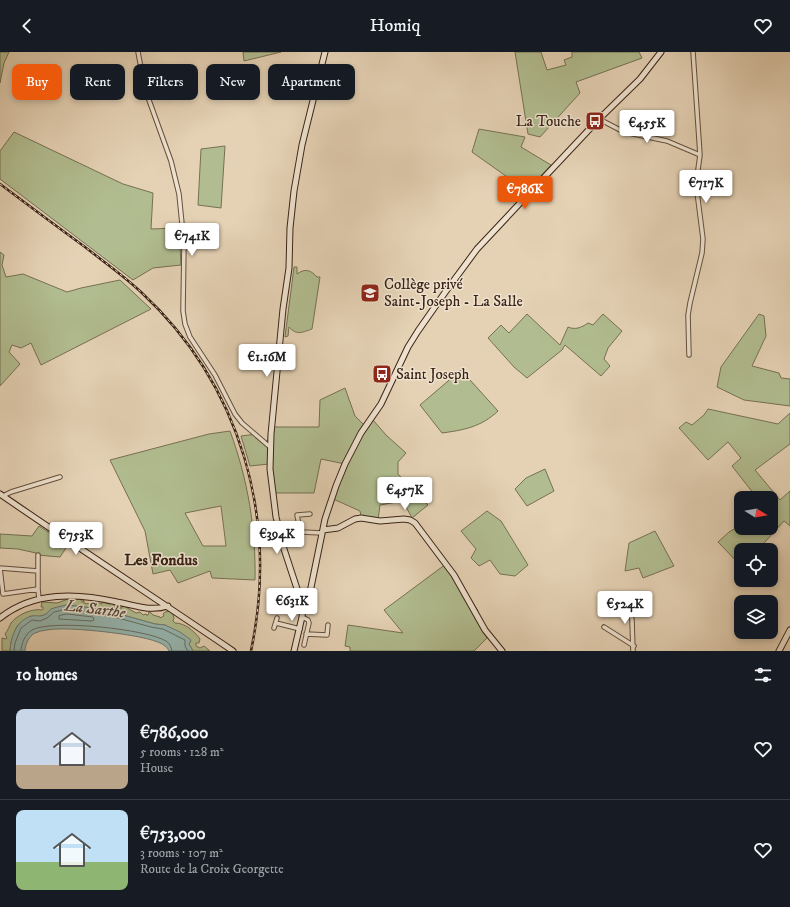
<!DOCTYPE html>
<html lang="en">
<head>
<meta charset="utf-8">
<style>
  :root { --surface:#171b24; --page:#242831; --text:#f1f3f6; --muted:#9ea1a6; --line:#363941; --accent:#ea580c }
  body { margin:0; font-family:"IM FELL DW Pica",serif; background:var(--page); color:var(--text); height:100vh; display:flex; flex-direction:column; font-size:15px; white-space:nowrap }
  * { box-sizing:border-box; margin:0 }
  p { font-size:13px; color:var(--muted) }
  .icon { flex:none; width:22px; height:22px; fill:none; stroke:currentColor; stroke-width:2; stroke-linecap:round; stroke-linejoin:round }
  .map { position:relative; height:599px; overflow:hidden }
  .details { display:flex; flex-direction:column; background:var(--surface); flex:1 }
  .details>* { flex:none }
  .top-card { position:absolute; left:12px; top:12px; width:400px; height:36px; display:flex; gap:8px }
  .needle { width:26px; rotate:101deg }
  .tools { position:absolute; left:734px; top:439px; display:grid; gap:8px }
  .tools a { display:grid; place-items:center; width:44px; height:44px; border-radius:8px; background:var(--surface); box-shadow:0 2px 6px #0003; font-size:20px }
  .price { position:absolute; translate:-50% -34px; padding:0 9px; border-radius:4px; background:#fff; color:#222; font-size:13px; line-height:26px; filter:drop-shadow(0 1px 2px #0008) }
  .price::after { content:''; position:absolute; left:50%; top:24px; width:12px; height:9px; margin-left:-6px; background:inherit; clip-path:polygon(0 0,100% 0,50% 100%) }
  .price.active { background:var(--accent); color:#fff }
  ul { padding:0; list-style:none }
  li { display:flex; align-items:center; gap:12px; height:100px; padding:0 16px }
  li+li { border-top:1px solid var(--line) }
  li span { display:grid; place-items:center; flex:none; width:112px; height:80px; border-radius:8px; color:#555 }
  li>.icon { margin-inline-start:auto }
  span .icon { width:48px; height:48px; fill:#fffc; stroke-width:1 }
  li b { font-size:17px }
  h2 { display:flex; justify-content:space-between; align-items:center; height:48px; padding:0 16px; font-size:17px }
  .tag { padding:0 14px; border-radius:8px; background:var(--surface); box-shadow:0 2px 6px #0003; font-size:14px; line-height:36px }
  .tag.active { background:var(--accent); color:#fff }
  header { display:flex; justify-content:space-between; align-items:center; height:52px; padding:0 16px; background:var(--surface); font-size:18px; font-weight:600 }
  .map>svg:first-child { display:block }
  .green { fill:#b1bd90; stroke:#767053; fill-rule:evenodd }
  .water { fill:#96b7b1; stroke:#717c73 }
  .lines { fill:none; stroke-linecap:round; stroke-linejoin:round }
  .shore { stroke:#686d64; stroke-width:1 }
  .street-casing { stroke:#654f3e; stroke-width:5.5 }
  .secondary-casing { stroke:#3a2316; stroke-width:7 }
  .street { stroke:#eee2cf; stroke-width:3.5 }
  .secondary { stroke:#eee2cf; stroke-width:5 }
  .rail-casing { stroke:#3a2316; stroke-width:2.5 }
  .rail { stroke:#eee2cf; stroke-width:1; stroke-dasharray:3; stroke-linecap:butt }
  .labels { text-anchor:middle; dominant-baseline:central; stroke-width:3; stroke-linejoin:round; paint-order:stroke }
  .poi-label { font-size:15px; fill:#3a2316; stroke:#eee2cf; text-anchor:start }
  .neighbourhood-label { font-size:16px; font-weight:bold; fill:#3a2316; stroke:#eee2cf }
  .water-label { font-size:16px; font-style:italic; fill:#51483d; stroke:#eee2cf }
</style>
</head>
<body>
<header><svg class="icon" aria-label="back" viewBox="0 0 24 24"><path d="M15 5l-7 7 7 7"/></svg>Homiq<svg class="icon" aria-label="heart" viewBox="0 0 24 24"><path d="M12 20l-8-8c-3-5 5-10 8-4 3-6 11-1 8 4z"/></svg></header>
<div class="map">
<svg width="790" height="599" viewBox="0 0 790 599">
  <rect width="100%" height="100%" fill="#e5d2b5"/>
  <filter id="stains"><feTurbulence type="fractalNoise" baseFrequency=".005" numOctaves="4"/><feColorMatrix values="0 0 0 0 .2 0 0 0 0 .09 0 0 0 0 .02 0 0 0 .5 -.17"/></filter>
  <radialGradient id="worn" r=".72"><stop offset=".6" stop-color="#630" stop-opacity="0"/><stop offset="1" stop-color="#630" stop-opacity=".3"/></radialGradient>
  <path class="green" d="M 0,0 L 9,0 L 4,11 L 0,31 Z
    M 243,0 L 281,0 L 244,9 Z
    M 515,0 L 541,0 L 547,18 L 566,13 L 564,8 L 572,5 L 572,0 L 639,0 L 642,6 L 576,30 L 580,41 L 540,85 L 528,82 Z
    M 479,77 L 525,85 L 521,95 L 551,113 L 527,139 L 472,100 Z
    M 14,80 L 123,132 L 153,141 L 151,177 L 179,176 L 181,213 L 153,216 L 133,228 L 0,127 L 0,99 Z
    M 225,94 L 221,156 L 198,153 L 201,97 Z
    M 0,200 L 4,203 L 2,213 L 6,225 L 23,222 L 67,240 L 81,236 L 120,228 L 151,257 L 41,313 L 31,291 L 21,296 L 12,293 L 9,300 L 20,312 L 0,334 Z
    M 294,215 L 297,215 L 297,222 C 305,216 311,218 317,225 L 320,225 L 312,277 C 303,280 297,284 289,275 L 288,284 L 285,285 Z
    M 527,262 L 560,293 L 568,275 C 575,278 581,276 588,271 L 593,273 L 603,262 L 622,279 L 608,296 L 604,307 L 610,314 L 601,324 L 565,293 L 562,298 L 527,326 L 514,315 L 488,286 L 501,273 L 509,281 Z
    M 759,262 L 764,264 L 766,284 L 752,314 L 779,321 L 781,326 L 790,327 L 790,354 L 744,348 L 717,335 L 721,315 Z
    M 461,318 L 498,359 C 481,375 464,378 442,381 L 420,353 Z
    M 345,336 L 355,364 L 367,376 L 373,368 L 386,383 L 406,401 L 398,410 L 398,422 L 428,453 L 412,466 L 403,449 L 380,453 L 378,468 L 361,464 L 360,459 L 331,446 L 345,412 L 321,407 L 314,441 L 273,441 L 269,412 L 250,414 L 241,384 L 257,382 L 265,389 L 268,389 L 269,375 L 319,375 L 320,348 Z
    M 708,357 L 778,372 L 790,361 L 790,392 L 755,418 L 780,448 L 790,439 L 790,474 L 784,469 L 764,491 L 759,498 L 741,498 L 741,514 L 718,490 L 729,480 L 741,473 L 741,476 L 771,476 L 771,446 L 757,446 L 732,414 L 741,406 L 728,390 L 708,408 L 679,376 L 686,370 L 692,373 L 704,363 Z
    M 230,379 C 248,428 256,477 255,528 L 212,526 L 210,519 L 178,531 L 170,518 L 153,522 L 145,479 L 110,408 L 209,382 ZM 221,454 L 226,494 L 203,494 L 185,461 Z
    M 545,417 L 554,439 L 527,454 L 515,437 L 526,426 Z
    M 487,459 L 501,469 L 528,513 L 515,524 L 500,522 L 490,508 L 479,514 L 471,506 L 476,497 L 461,479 Z
    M 39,474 L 68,493 L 60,505 L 37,503 L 36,501 L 18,497 L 0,496 L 0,482 L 32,484 Z
    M 655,479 L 674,514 L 643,526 L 639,516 L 625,519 L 629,491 Z
    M 446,512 L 456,523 L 478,559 L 475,566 L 487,586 L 474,599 L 350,599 L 350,595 L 345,594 L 348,573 L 403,581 L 384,558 Z
    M 71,546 L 71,549 L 72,546 L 82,548 L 82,550 L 83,550 L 84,547 L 84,551 C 90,553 97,549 102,552 L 102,550 L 109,552 L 114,551 L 114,557 L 117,557 L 117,552 L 120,552 L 120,556 L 122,556 L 122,554 L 124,554 L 136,561 L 140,560 L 143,563 L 146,562 L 146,563 L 148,563 L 149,560 L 150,560 L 153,563 L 160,565 L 160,566 L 164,564 L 163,562 L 165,560 L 172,559 L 174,566 L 173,569 L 175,571 C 185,571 194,579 200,587 L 199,591 L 196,591 L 196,594 L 200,596 L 204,594 L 210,599 L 193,599 L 189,592 L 191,589 L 165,573 L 155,572 L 101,557 L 66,553 L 52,557 L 45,563 L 38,565 L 31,564 L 19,572 L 16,576 L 11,590 L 10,599 L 2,599 L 2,586 L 6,587 L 7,586 L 5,582 C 8,578 9,575 11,571 C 17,563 32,556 42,558 L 43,557 L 43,555 L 41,555 L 42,550 L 57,551 Z"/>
  <path class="water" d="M 67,553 L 101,557 L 155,572 L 165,573 L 180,580 L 191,588 L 189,592 L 193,599 L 169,599 C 168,597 167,595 165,594 C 154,583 77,576 59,577 C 52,577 42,578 35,581 C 29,584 25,593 25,599 L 10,599 C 11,585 16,568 32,564 C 36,563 39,565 44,563 C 47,562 49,559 51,557 C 56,555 62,554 67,553 Z"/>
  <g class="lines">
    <path class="shore" d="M 67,562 L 93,565 L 94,568 L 92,569 L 59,567 L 59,564 Z
      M 14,599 L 15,591 L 21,576 L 32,568 L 40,569 L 47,566 L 54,560 L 67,557 L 100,561 L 151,575 L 163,577 L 185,588 L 185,594 L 188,599
      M 21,599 C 21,592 25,582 32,578 C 52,567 146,577 166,589 C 170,591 171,595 172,599"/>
    <defs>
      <path id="street" d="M 138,0 L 145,37 L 171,109 L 179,142 L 184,192 L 183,259 L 185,272 L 190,285 L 215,323 L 235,362 L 242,371 L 270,395
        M 599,67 L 624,80 L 667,89 L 700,103
        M 689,303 L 688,263 L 690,251 L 702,201 L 703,187 L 696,132 L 700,103 L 699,88 L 693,0
        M 3,444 L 11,440 L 60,425
        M 310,462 L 297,463 L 300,478 L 302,480 L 322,481
        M 38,503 L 38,537 L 39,547
        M 0,516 L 3,542 L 38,537
        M 0,516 L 38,519
        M 628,546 L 632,568 L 633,599
        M 302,565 L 308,568 L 309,571 L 304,593
        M 276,571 L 300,577
        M 604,575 L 634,594
        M 274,576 L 277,566
        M 306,582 L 327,583 L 328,573"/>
      <path id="secondary" d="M 0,442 C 77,495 155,546 233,599
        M 323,478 L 338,476 L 355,467 L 361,466 L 380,469 L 404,467 L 410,468 L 415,471 L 454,523 L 485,578 L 502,599
        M 303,555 L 308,550 L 325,467 L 336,434 L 345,412 L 361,381 L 381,352 L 408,295 L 418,279 L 446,239 L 477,197 L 599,67 L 640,27 L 661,0
        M 0,566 C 34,539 77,541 117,550 C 134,553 150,560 168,554
        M 294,599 L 302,565 L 303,555 L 284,497 L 276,465 L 270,417 L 271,382 L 283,257 L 289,216 L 290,176 L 294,139 L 302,93 L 325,0
        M 779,599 L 790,578"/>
    </defs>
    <use href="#street" class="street-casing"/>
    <use href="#secondary" class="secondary-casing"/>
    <use href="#street" class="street"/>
    <use href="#secondary" class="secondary"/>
    <defs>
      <path id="rail" d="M 0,132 C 28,153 56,174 85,195 C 104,210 124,224 141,240 C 241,333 279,466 251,599"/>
    </defs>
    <use href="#rail" class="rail-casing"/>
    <use href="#rail" class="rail"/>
  </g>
  <defs>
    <symbol id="bus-square" viewBox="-11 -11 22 22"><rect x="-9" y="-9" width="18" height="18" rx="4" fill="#8f2418" stroke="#eee2cf"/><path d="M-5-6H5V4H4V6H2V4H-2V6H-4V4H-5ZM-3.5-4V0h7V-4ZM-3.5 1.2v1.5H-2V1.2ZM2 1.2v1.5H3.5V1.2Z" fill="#fff"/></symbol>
    <symbol id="school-square" viewBox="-11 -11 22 22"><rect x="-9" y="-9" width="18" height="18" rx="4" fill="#8f2418" stroke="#eee2cf"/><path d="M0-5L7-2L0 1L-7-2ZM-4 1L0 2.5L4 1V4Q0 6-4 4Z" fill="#fff"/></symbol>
  </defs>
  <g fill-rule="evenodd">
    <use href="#bus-square" x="584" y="58" width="22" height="22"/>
    <use href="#school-square" x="359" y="230" width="22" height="22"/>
    <use href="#bus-square" x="371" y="311" width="22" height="22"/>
  </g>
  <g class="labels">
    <g class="poi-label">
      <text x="581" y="69" text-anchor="end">La Touche</text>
      <text x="384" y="232">Collège privé<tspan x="384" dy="17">Saint-Joseph - La Salle</tspan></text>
      <text x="396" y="322">Saint Joseph</text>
    </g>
    <g class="neighbourhood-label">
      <text x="161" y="508">Les Fondus</text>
    </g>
    <g class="water-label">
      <text transform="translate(95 557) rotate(7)">La Sarthe</text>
    </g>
  </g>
  <rect width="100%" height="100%" filter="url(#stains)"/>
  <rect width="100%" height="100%" fill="url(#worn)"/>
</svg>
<div class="tools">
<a><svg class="needle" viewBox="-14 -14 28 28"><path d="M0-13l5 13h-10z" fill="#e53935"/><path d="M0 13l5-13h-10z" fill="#9ea1a6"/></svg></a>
<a><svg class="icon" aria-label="locate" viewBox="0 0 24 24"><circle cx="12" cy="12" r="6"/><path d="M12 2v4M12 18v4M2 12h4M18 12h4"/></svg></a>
<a><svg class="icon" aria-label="layers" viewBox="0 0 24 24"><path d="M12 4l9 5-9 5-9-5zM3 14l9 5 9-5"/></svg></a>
</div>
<b class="price" style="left:647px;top:92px">€455K</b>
<b class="price" style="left:706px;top:152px">€717K</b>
<b class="price active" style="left:525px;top:158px">€786K</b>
<b class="price" style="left:192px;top:205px">€741K</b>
<b class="price" style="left:267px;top:326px">€1.16M</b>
<b class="price" style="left:405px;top:459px">€457K</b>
<b class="price" style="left:277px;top:503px">€394K</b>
<b class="price" style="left:76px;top:504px">€753K</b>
<b class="price" style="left:292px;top:570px">€631K</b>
<b class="price" style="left:625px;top:573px">€524K</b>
<div class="top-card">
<a class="tag active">Buy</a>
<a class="tag">Rent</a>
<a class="tag">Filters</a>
<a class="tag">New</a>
<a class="tag">Apartment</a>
</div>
</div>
<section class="details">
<h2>10 homes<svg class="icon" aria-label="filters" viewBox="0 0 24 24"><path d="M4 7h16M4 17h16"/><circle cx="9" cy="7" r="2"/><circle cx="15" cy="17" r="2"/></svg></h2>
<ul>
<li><span style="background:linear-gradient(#c9d6e8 70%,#b9a48a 0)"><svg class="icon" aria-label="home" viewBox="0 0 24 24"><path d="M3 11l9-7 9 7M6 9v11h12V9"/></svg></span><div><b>€786,000</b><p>5 rooms · 128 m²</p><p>House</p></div><svg class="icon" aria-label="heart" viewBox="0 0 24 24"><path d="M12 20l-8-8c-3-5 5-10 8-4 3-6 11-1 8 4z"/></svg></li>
<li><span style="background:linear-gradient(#bfe0f5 65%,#8fb573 0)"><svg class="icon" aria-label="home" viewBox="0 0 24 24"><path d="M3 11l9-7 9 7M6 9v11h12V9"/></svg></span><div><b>€753,000</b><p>3 rooms · 107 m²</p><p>Route de la Croix Georgette</p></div><svg class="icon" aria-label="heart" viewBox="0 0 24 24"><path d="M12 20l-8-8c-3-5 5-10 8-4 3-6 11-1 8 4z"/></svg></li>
</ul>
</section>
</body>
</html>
